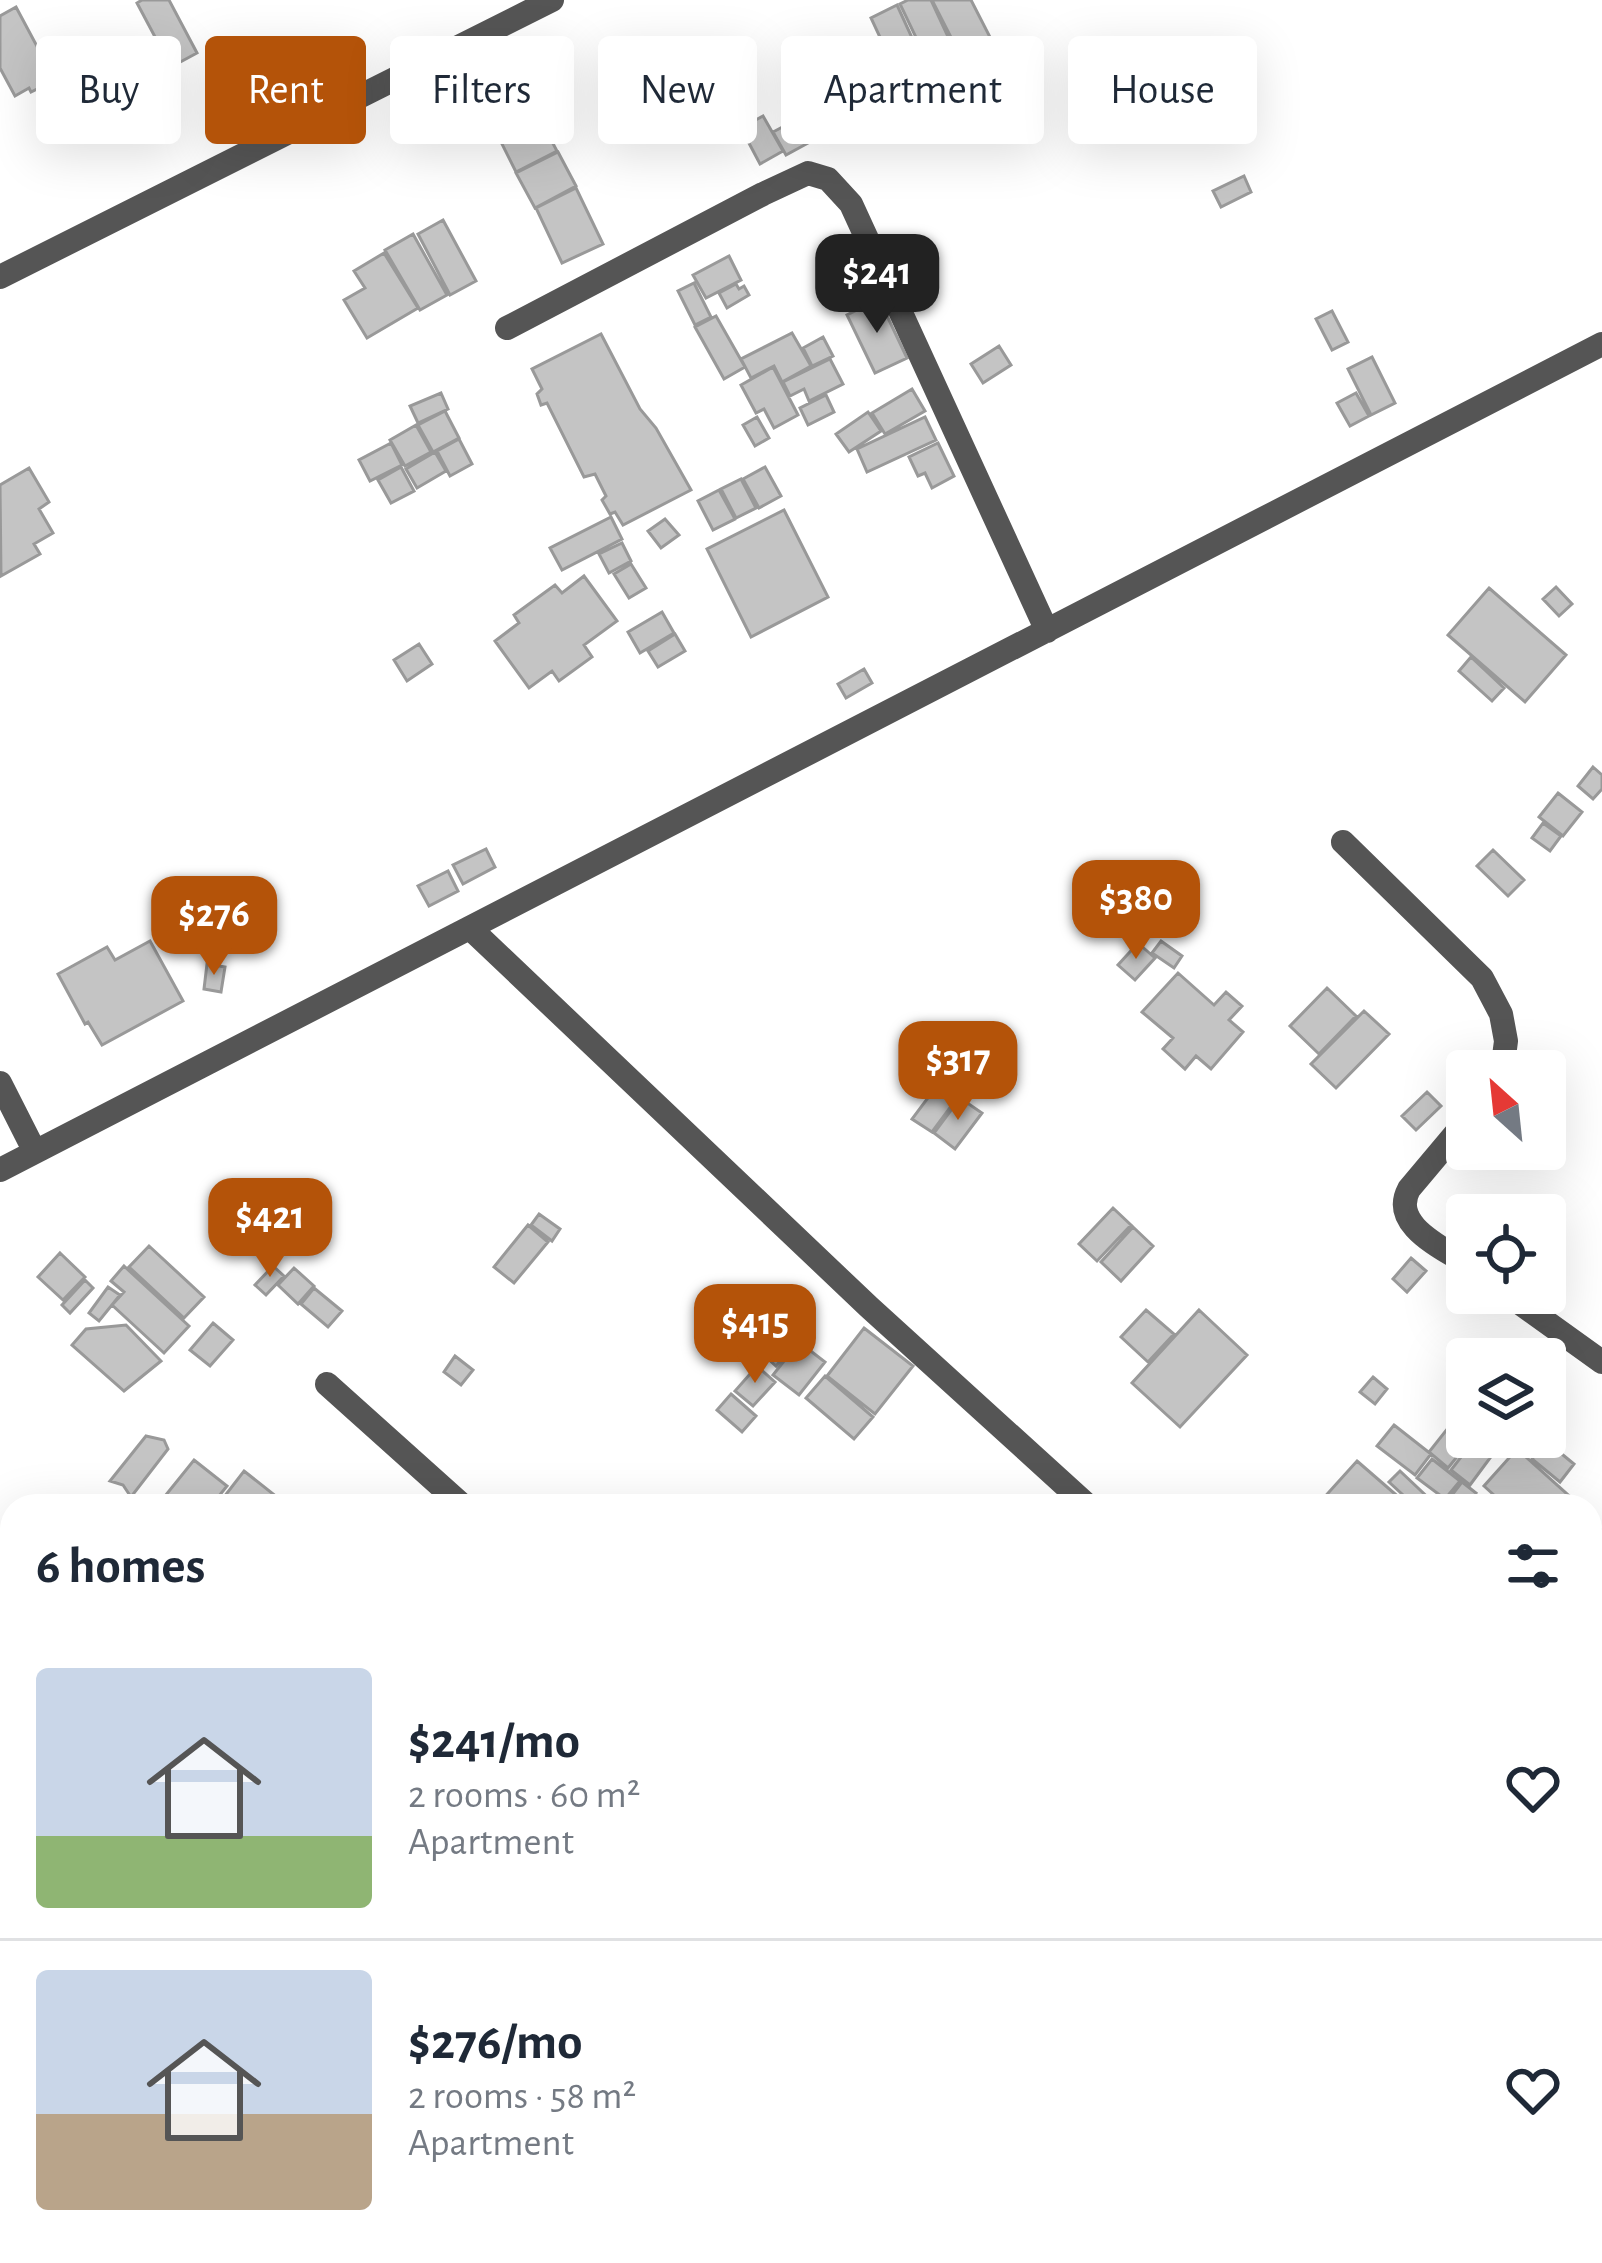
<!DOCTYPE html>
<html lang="en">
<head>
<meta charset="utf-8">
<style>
  :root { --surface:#fff; --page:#f6f6f7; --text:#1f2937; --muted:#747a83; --line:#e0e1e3; --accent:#b45309 }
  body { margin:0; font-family:"Alegreya Sans",sans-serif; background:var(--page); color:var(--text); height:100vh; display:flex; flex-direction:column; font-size:45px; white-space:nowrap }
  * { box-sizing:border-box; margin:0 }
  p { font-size:39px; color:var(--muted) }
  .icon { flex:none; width:66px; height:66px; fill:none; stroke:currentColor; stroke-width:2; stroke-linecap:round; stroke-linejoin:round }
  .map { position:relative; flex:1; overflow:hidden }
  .side { position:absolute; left:0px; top:1494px; width:1602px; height:771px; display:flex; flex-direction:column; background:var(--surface); border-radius:36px 36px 0 0; box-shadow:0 12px 48px #0002 }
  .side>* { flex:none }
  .top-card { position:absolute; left:36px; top:36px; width:1530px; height:108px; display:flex; gap:24px }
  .needle { width:78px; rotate:333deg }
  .controls { position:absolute; left:1446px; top:1050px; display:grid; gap:24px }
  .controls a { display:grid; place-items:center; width:120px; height:120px; border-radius:12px; background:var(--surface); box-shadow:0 12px 48px #0002; font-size:60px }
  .price { position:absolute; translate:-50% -102px; padding:0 27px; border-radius:24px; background:var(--accent); color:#fff; font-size:39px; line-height:78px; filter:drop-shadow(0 3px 6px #0008) }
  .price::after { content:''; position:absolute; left:50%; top:72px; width:36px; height:27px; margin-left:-18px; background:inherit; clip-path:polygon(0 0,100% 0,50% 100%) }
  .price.selected { background:#222; color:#fff }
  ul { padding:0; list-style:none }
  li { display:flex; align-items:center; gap:36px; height:300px; padding:0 36px }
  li+li { border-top:3px solid var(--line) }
  li span { display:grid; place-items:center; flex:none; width:336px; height:240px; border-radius:12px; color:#555 }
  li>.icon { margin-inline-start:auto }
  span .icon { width:144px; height:144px; fill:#fffc; stroke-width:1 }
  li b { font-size:51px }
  h2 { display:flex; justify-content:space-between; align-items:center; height:144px; padding:0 36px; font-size:51px }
  .chip { padding:0 42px; border-radius:12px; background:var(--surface); box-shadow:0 12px 48px #0002; font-size:42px; line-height:108px }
  .chip.selected { background:var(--accent); color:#fff }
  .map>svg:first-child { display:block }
  .building { fill:#c4c4c4; stroke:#999; stroke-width:3 }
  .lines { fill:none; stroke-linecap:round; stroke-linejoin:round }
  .minor { stroke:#555; stroke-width:24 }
</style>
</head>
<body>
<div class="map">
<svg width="1602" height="2263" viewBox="0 0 1602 2263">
  <rect width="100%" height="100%" fill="#fff"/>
  <path class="building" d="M 142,0 L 169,0 L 197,53 L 171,67 L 137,3 Z
    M 908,0 L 931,0 L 957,56 L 931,69 L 900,4 Z
    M 932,0 L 971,0 L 992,41 L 961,57 Z
    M 897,5 L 925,66 L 899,78 L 871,18 Z
    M 16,7 L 55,80 L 31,92 L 29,88 L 15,96 L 0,68 L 0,16 Z
    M 525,85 L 541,114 L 499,136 L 484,107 Z
    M 809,113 L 821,136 L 786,155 L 773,132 Z
    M 763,116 L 783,151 L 760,164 L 741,128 Z
    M 539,117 L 557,151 L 516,172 L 499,138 Z
    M 558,152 L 576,186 L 535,208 L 516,173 Z
    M 1244,176 L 1251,192 L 1221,207 L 1213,191 Z
    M 576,188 L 603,244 L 562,263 L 536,208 Z
    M 443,220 L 476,281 L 450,295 L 418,234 Z
    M 413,234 L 447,295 L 420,310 L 385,250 Z
    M 384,253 L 418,308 L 367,338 L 344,300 L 365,288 L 354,271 Z
    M 729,256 L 741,280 L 706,298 L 693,275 Z
    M 694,283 L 711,317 L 695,325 L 678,291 Z
    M 736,284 L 739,289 L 744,286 L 749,295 L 727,308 L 719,293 Z
    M 879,299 L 907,358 L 875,373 L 847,315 Z
    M 1332,311 L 1348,342 L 1332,350 L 1316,319 Z
    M 716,316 L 745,367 L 724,379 L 695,327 Z
    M 792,333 L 811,366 L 782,382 L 774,366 L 751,378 L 741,359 Z
    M 601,334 L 640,409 L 656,428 L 691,490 L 623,525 L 615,512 L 610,514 L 602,500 L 606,496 L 595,474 L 584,477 L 547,403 L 541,405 L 537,394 L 542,389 L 532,369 Z
    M 823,337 L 833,356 L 812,366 L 803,348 Z
    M 999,346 L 1011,365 L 983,383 L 971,364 Z
    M 1372,357 L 1395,403 L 1371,415 L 1348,369 Z
    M 830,359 L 843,384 L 809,401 L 804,389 L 790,396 L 783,382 Z
    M 773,367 L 798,415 L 774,428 L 764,409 L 756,413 L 741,385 Z
    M 912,389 L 925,411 L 885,434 L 872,413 Z
    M 441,393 L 448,409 L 418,423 L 410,406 Z
    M 1356,393 L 1369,416 L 1350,426 L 1337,403 Z
    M 826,395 L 834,412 L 808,425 L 800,408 Z
    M 445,411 L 459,438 L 433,452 L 418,425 Z
    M 868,412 L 881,431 L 849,452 L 836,434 Z
    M 757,417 L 769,438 L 755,446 L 743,425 Z
    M 925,417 L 936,440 L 867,472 L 857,449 Z
    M 416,425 L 431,452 L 405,466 L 390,440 Z
    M 459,439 L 472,464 L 450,476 L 437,451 Z
    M 391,443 L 402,465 L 370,481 L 359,460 Z
    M 938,443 L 954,476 L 932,488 L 925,473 L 918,476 L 909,457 Z
    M 435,452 L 446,471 L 417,488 L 406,469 Z
    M 401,467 L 414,491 L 391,503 L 378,480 Z
    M 765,467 L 781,496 L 759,508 L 743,479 Z
    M 29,468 L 49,502 L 39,509 L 53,533 L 34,544 L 40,554 L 1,576 L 0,485 Z
    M 741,479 L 756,508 L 736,518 L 721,489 Z
    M 719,490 L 735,519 L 713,530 L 698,501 Z
    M 784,510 L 828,597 L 751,637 L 707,549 Z
    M 611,517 L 622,539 L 562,570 L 550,548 Z
    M 665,519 L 679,535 L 661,548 L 648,531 Z
    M 622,543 L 631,561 L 609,573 L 599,554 Z
    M 631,564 L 646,588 L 629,598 L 614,574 Z
    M 584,576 L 617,621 L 584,645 L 592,657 L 559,681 L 552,671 L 529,688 L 495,641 L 519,623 L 514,615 L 555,585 L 562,593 Z
    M 1556,587 L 1572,604 L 1559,616 L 1543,599 Z
    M 1489,588 L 1566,655 L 1525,702 L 1448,635 Z
    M 662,612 L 674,633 L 640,653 L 628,632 Z
    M 675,634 L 685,651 L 658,667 L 648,651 Z
    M 419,644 L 432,664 L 407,681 L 394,660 Z
    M 1471,657 L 1504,688 L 1492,701 L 1459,671 Z
    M 864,669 L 872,683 L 846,698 L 838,684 Z
    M 1593,767 L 1602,775 L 1602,789 L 1593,799 L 1578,786 Z
    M 1558,793 L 1582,812 L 1563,836 L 1539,817 Z
    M 1543,823 L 1561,836 L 1550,851 L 1532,838 Z
    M 486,849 L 495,867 L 463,884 L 453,865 Z
    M 1493,850 L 1524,880 L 1508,896 L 1477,866 Z
    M 448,871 L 458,891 L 429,906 L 418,886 Z
    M 150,941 L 183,1001 L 102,1045 L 88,1022 L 85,1024 L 58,974 L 107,947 L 115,960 Z
    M 1161,941 L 1182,956 L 1174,968 L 1152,953 Z
    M 1138,943 L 1155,958 L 1135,980 L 1118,965 Z
    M 207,964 L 225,967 L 221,992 L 204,989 Z
    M 1178,973 L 1214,1005 L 1226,992 L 1242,1006 L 1229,1020 L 1243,1032 L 1211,1069 L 1196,1056 L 1185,1069 L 1163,1049 L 1173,1038 L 1142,1012 Z
    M 1327,988 L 1356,1016 L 1319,1054 L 1290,1026 Z
    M 1364,1011 L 1389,1034 L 1336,1088 L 1311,1064 Z
    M 939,1083 L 958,1097 L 932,1132 L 912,1119 Z
    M 1427,1092 L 1441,1106 L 1416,1130 L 1402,1116 Z
    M 960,1098 L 982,1113 L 955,1149 L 934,1133 Z
    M 1113,1208 L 1131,1225 L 1097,1261 L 1079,1244 Z
    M 539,1214 L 560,1229 L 552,1241 L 531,1225 Z
    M 262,1219 L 282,1236 L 265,1256 L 245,1239 Z
    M 528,1225 L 548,1242 L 514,1283 L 494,1267 Z
    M 1133,1227 L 1153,1246 L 1121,1281 L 1101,1262 Z
    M 149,1246 L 204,1297 L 184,1318 L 129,1267 Z
    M 60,1253 L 85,1277 L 63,1300 L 38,1277 Z
    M 1411,1258 L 1426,1271 L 1407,1292 L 1393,1279 Z
    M 124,1266 L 189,1326 L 164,1353 L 112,1305 L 124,1292 L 111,1281 Z
    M 273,1266 L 284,1276 L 266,1295 L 255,1285 Z
    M 294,1268 L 314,1286 L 298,1304 L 278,1285 Z
    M 85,1280 L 93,1288 L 70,1313 L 62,1305 Z
    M 108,1287 L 120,1295 L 99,1321 L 89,1313 Z
    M 314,1288 L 342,1311 L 328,1327 L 301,1304 Z
    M 1146,1310 L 1174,1334 L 1148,1362 L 1121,1337 Z
    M 1199,1310 L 1247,1355 L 1180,1427 L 1132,1383 Z
    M 213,1323 L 233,1340 L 210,1366 L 190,1350 Z
    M 126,1325 L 161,1361 L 124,1391 L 72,1345 L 86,1329 Z
    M 788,1327 L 800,1338 L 776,1366 L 764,1355 Z
    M 864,1328 L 913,1366 L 875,1414 L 827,1376 Z
    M 799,1342 L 825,1362 L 799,1395 L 773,1375 Z
    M 455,1356 L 473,1370 L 461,1385 L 444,1372 Z
    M 757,1366 L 775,1382 L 753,1406 L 735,1391 Z
    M 825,1376 L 873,1417 L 854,1439 L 806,1398 Z
    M 1373,1377 L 1387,1389 L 1375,1404 L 1360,1392 Z
    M 731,1394 L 756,1416 L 742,1432 L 717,1410 Z
    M 1394,1425 L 1431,1454 L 1415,1475 L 1377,1446 Z
    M 1448,1428 L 1468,1443 L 1448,1468 L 1429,1452 Z
    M 146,1436 L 164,1440 L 168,1449 L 131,1497 L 123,1485 L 110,1481 Z
    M 1546,1441 L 1574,1464 L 1560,1482 L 1532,1459 Z
    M 1471,1444 L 1490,1458 L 1470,1485 L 1451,1470 Z
    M 1517,1449 L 1577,1503 L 1573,1506 L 1506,1506 L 1484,1486 Z
    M 1432,1459 L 1460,1481 L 1445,1499 L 1417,1478 Z
    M 194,1460 L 227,1486 L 211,1506 L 157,1506 Z
    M 1357,1461 L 1409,1506 L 1325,1506 L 1320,1502 Z
    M 244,1471 L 287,1505 L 287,1506 L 217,1506 Z
    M 1400,1471 L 1437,1506 L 1415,1506 L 1389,1482 Z
    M 1462,1482 L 1476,1493 L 1466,1506 L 1448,1506 L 1445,1504 Z
    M 1602,1530 L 1602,1607 L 1590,1597 L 1590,1544 Z
    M 0,2019 L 12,2031 L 12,2075 L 0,2088 Z
    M 1602,2122 L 1602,2207 L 1599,2210 L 1590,2202 L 1590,2136 Z"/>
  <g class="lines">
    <path class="minor" d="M 0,277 L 552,0
      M 507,328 L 763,194 L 808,173 L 828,179 L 851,204 L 1047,631
      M 1343,842 L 1482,978 L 1501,1014 L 1506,1041 L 1503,1064 L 1499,1071
      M 471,929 L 869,1307 L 1088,1506
      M 0,1083 L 35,1152
      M 1467,1120 L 1409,1189 C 1390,1225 1442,1247 1467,1264
      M 0,1170 L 1602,344
      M 1506,1293 L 1602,1362
      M 327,1384 L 463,1506
      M 1590,1936 L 1602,1945
      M 0,2152 L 12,2138
      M 1327,2253 L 1339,2263
      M 839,2263 L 849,2253"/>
  </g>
</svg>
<div class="controls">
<a><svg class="needle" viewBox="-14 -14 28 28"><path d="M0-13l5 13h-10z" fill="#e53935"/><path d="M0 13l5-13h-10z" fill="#747a83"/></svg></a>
<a><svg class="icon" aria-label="locate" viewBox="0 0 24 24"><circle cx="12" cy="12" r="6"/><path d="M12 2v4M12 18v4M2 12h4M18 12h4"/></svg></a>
<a><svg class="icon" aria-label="layers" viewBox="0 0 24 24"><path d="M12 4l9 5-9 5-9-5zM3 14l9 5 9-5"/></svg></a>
</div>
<b class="price selected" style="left:877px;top:336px">$241</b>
<b class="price" style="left:1136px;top:962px">$380</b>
<b class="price" style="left:214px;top:978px">$276</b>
<b class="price" style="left:958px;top:1123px">$317</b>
<b class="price" style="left:270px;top:1280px">$421</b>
<b class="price" style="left:755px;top:1386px">$415</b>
<div class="top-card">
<a class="chip">Buy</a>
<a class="chip selected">Rent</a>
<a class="chip">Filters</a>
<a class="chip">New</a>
<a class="chip">Apartment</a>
<a class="chip">House</a>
</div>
<section class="side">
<h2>6 homes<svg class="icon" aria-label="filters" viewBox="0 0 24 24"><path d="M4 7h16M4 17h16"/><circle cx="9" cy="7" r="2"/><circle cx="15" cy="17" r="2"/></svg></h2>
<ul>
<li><span style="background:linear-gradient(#c9d6e8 70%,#8fb573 0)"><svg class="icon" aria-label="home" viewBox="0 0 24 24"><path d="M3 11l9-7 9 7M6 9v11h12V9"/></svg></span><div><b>$241/mo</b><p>2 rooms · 60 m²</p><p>Apartment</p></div><svg class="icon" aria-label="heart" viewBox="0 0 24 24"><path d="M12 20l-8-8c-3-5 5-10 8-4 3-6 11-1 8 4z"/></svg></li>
<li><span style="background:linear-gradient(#c9d6e8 60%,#b9a48a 0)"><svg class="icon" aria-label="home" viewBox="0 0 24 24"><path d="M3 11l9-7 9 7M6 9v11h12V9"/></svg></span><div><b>$276/mo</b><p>2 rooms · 58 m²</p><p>Apartment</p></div><svg class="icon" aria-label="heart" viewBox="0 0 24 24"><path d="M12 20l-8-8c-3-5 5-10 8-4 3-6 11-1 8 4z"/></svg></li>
</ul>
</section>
</div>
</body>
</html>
